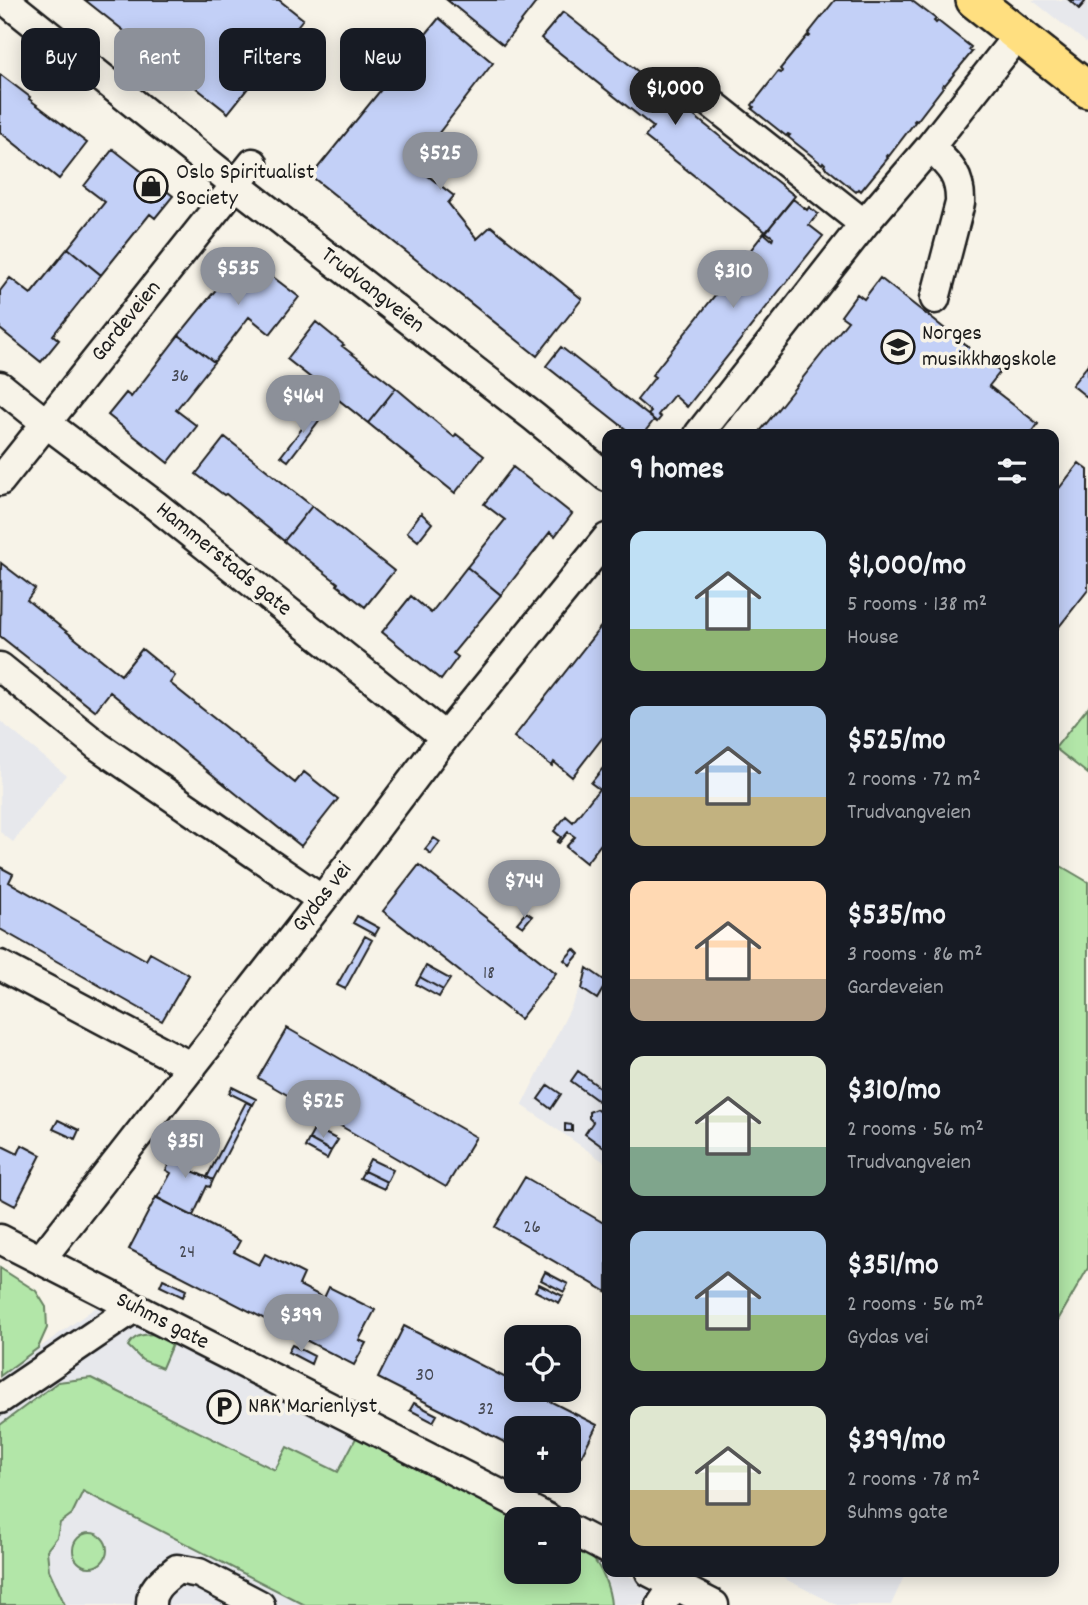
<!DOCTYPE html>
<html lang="en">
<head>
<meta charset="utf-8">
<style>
  :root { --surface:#171b24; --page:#242831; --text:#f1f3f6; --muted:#9ea1a6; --accent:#8c9099 }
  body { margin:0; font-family:Dekko,sans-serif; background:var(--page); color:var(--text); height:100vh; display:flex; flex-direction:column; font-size:26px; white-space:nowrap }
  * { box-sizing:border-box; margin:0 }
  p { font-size:23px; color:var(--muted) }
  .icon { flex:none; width:38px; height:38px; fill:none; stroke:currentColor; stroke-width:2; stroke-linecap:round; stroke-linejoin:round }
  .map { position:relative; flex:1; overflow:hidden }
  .drawer { position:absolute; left:602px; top:429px; width:457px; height:1148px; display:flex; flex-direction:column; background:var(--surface); border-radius:14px; box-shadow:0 4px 18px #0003 }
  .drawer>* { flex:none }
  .top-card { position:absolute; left:21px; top:28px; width:476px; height:63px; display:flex; gap:14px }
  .tools { position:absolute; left:504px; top:1325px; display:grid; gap:14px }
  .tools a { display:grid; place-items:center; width:77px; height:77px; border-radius:14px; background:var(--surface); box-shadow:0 4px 18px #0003; font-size:35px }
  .price { position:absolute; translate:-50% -60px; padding:0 16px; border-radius:24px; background:var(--accent); color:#fff; font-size:23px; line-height:46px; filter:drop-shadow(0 2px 4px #0008) }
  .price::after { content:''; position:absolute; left:50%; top:42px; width:21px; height:16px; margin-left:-10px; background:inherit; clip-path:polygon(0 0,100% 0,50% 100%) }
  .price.active { background:#222; color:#fff }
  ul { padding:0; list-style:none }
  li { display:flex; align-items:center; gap:21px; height:175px; padding:0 28px }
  li span { display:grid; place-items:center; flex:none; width:196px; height:140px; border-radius:14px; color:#555 }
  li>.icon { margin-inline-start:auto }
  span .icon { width:84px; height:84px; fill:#fffc; stroke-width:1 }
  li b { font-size:30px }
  h2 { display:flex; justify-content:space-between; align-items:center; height:84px; padding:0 28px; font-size:30px }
  .tag { padding:0 24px; border-radius:14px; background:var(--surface); box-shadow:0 4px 18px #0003; font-size:24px; line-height:63px }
  .tag.active { background:var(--accent); color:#fff }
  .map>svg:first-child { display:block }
  .built { fill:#e7e8ec }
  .green { fill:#b2e6a8; stroke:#678162; stroke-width:2 }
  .building { fill:#c3d0f7; stroke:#1c1c1c; stroke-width:2 }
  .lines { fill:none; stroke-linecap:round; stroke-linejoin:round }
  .minor-casing { stroke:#1c1c1c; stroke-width:33 }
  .major-casing { stroke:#1c1c1c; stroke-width:40 }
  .minor { stroke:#f7f3e8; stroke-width:28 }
  .major { stroke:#ffdf80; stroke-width:35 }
  .labels { text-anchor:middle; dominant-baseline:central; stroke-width:7; stroke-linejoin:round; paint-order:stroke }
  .number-label { font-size:19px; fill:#464953 }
  .poi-label { font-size:23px; fill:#1c1c1c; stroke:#f7f3e8; text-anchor:start }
  .street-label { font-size:23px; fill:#1c1c1c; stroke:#f7f3e8 }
</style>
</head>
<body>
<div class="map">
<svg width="1088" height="1605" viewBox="0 0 1088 1605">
  <rect width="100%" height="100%" fill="#f7f3e8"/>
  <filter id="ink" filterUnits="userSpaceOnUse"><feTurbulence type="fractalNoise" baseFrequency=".0143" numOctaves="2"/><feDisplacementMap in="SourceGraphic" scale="14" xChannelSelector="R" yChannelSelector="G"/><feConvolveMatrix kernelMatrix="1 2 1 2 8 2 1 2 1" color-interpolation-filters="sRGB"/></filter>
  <g filter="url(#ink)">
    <path class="built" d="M 1032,0 L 1088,0 L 1088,44 Z
      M 0,721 L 66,775 L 13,842 L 0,832 Z
      M 588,973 L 607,984 L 607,1164 L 522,1105 Z
      M 99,1305 L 518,1519 L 516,1519 L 516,1572 L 569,1572 L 569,1545 L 607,1564 L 607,1572 L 621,1572 L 686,1605 L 0,1605 L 0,1376 Z
      M 771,1572 L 906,1572 L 891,1605 L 837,1605 Z"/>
    <path class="green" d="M 1088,707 L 1088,774 L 1055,748 Z
      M 1054,862 L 1088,882 L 1088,1268 L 1054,1327 Z
      M 0,1268 L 36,1291 L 46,1307 L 47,1328 L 38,1348 L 0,1376 Z
      M 156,1334 L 173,1342 L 162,1368 L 142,1360 L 128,1346 C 135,1334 143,1335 156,1334 Z
      M 91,1378 L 275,1470 L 287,1447 L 338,1472 L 357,1436 L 518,1519 L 516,1519 L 516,1572 L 569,1572 L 569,1545 C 575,1548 585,1551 590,1556 C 602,1566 610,1590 611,1605 L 305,1605 L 83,1491 L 72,1514 L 60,1523 L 57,1537 L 47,1550 L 49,1570 L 65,1605 L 0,1605 L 0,1425 L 58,1382 Z
      M73 1550a17 17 0 1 1 34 0a17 17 0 1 1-34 0Z"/>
    <path class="building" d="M 85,0 L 279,0 L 303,19 L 228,113 Z
      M 447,0 L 538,0 L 503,45 Z
      M 835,0 L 911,0 L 936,19 L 934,21 L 936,23 L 938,21 L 971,47 L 969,50 L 972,52 L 945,85 L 943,84 L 942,86 L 943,87 L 917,121 L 915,120 L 914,121 L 915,122 L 889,156 L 887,155 L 886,156 L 888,158 L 861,191 L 859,189 L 856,192 L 824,166 L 825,164 L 823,162 L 822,164 L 788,137 L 790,135 L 788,134 L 786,136 L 752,109 L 754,107 L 752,105 L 778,72 L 781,73 L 782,71 L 780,69 L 807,36 L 809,37 L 810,36 L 808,34 Z
      M 1069,0 L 1083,0 L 1085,2 L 1079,9 Z
      M 563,12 L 795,196 L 766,232 L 645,137 L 653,127 L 541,38 Z
      M 439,18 L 493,63 L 414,165 L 454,196 L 448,203 L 477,239 L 491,226 L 582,299 L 537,356 L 311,176 Z
      M 1,75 L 30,97 L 29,99 L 87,143 L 59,179 L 0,132 L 0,76 Z
      M 113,149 L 173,196 L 155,218 L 150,214 L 101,275 L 68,248 L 105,202 L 84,186 Z
      M 793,199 L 807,210 L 809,207 L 818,214 L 809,225 L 823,236 L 687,407 L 674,395 L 658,415 L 661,417 L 657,422 L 648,415 L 651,412 L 637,400 L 655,377 L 652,375 L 764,233 L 772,240 L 773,237 L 766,232 Z
      M 68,248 L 101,275 L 53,335 L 59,340 L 41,362 L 0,329 L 0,291 L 10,278 L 31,294 Z
      M 240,252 L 299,297 L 270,334 L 249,317 L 214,362 L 179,335 L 227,276 L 222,272 L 232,258 L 235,258 Z
      M 880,278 L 1000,372 L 989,386 L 1038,424 L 1031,434 L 758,434 L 848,321 L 841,316 L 857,294 L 864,299 Z
      M 316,322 L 344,345 L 342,346 L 396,388 L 368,423 L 287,359 Z
      M 179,335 L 214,362 L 176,410 L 197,426 L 168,463 L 108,415 L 126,393 L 131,397 Z
      M 561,347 L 654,420 L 643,434 L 632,434 L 546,366 Z
      M 1088,365 L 1088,398 L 1072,385 Z
      M 396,388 L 454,437 L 456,434 L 484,456 L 455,493 L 368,423 Z
      M 317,409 L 324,414 L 288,461 L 281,456 Z
      M 225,437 L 312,506 L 284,541 L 226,494 L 224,495 L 196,474 Z
      M 1079,463 L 1088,470 L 1088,590 L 1054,633 L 1054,495 Z
      M 513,467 L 572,514 L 555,536 L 550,532 L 501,595 L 467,567 L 505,520 L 484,504 Z
      M 312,506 L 394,571 L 365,607 L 337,585 L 338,583 L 284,541 Z
      M 421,513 L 432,523 L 418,541 L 407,532 Z
      M 1,563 L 35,589 L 27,600 L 121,675 L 142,649 L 175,676 L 170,683 L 295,783 L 304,772 L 338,799 L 301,846 L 110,692 L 95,711 L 0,636 Z
      M 467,567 L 501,595 L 453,653 L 458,657 L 441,680 L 382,632 L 411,596 L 431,613 Z
      M 607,619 L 607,732 L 572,777 L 554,762 L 552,766 L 514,737 Z
      M 607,763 L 607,849 L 601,844 L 586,863 L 566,847 L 575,837 L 568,832 L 559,843 L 557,842 L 561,837 L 554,831 L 566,816 L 573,822 L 599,789 L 591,783 Z
      M 434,838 L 440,842 L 431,854 L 425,849 Z
      M 419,865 L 556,973 L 520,1019 L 383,911 Z
      M 0,867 L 13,874 L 9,882 L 146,960 L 150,953 L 189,975 L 162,1021 L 0,929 Z
      M 526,912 L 532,916 L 523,927 L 517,923 Z
      M 357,916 L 379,928 L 375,935 L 353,923 Z
      M 365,936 L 372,940 L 345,989 L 337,985 Z
      M 574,949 L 579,954 L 570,965 L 564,960 Z
      M 426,966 L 450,979 L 443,990 L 420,977 Z
      M 587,968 L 607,982 L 597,999 L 582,989 Z
      M 420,977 L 443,990 L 439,997 L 416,984 Z
      M 287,1028 L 476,1137 L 446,1187 L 258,1078 Z
      M 578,1071 L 607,1093 L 607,1150 L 585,1134 L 593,1122 L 589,1118 L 589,1112 L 596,1109 L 601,1113 L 605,1106 L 571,1081 Z
      M 548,1085 L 561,1094 L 551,1109 L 538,1099 Z
      M 232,1087 L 256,1099 L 253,1105 L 229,1093 Z
      M 246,1102 L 252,1105 L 213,1180 L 207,1177 Z
      M 58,1120 L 79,1130 L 75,1139 L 53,1129 Z
      M 565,1124 L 572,1125 L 572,1131 L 565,1131 Z
      M 315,1128 L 338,1140 L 331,1151 L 309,1139 Z
      M 182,1138 L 202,1147 L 190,1170 L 213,1180 L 210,1187 L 207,1186 L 193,1216 L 157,1198 L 171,1173 L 166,1170 Z
      M 309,1139 L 331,1151 L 327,1159 L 305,1147 Z
      M 0,1145 L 18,1154 L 22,1145 L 41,1155 L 15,1206 L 0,1198 Z
      M 370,1159 L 393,1170 L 387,1182 L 364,1171 Z
      M 364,1171 L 387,1182 L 384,1189 L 360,1178 Z
      M 525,1177 L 607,1225 L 607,1292 L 495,1227 Z
      M 156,1197 L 240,1241 L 234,1252 L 259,1265 L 265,1254 L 304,1274 L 299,1285 L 324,1298 L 329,1287 L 375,1310 L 359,1340 L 366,1343 L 354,1365 L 129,1249 Z
      M 545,1272 L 568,1284 L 564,1292 L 541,1280 Z
      M 163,1279 L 186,1290 L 183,1297 L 160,1286 Z
      M 539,1284 L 563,1296 L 559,1303 L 535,1291 Z
      M 404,1326 L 516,1383 L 516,1390 L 528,1390 L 597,1425 L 571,1476 L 569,1475 L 569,1428 L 516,1428 L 516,1448 L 378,1378 Z
      M 292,1345 L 314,1356 L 311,1364 L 288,1352 Z
      M 414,1403 L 437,1415 L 433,1422 L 410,1410 Z"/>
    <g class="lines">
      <defs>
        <path id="minor" d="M 5,0 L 236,185 L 534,417 L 607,477
          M 711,103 L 864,224
          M 930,147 C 949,165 961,175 960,203 L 935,299
          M 0,386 L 46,423 L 155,505 L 445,737
          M 699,434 L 864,224 L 930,147 L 1018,35
          M 0,481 L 253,163
          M 0,667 L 98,746 L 322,900
          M 0,965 L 192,1067
          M 0,1239 L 549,1519
          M 41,1259 L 322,900 L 445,737 L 607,538
          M 0,1399 L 134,1308
          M 569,1529 L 607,1549
          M 650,1572 L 714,1605
          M 151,1605 C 150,1588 165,1579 177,1569 L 199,1573 L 260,1605
          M 661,1605 L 675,1584"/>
        <path id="major" d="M 974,0 L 1088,90"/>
      </defs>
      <use href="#minor" class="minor-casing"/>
      <use href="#major" class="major-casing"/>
      <use href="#minor" class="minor"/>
      <use href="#major" class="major"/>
    </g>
  </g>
  <defs>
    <symbol id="shop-ring" viewBox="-11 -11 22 22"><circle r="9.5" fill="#f7f3e8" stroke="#1c1c1c" stroke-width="1.5"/><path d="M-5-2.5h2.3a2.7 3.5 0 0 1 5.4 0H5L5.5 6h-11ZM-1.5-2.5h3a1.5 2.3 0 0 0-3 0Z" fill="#1c1c1c"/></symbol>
    <symbol id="university-ring" viewBox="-11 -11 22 22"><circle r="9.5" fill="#f7f3e8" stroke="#1c1c1c" stroke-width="1.5"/><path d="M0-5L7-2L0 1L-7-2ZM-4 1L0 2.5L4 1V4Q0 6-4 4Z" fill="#1c1c1c"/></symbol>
    <symbol id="parking-ring" viewBox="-11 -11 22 22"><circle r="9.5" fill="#f7f3e8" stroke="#1c1c1c" stroke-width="1.5"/><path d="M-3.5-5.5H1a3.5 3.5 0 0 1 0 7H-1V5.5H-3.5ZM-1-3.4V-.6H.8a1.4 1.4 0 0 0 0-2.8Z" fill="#1c1c1c"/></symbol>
  </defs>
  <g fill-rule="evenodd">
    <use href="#shop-ring" x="132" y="167" width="38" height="38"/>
    <use href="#university-ring" x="879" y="328" width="38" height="38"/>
    <use href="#parking-ring" x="205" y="1388" width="38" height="38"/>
  </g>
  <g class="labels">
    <g class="number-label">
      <text x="180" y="377">36</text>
      <text x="489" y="974">18</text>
      <text x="532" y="1228">26</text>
      <text x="187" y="1253">24</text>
      <text x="425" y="1376">30</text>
      <text x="486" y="1410">32</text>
    </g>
    <g class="poi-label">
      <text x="176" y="173">Oslo Spiritualist<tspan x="176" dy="26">Society</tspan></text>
      <text x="922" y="334">Norges<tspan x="922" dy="26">musikkhøgskole</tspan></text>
      <text x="248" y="1407">NRK Marienlyst</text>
    </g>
    <g class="street-label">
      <text transform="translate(372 291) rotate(38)">Trudvangveien</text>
      <text transform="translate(127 322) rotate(-51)">Gardeveien</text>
      <text transform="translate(223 560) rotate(39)">Hammerstads gate</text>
      <text transform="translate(323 898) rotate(-52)">Gydas vei</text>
      <text transform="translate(162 1322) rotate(27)">Suhms gate</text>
    </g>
  </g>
</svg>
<div class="tools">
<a><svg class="icon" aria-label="locate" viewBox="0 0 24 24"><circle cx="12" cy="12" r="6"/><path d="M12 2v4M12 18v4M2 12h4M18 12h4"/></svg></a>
<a>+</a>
<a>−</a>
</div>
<b class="price active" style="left:675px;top:127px">$1,000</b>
<b class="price" style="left:440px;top:192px">$525</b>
<b class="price" style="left:238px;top:307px">$535</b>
<b class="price" style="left:733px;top:310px">$310</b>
<b class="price" style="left:303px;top:435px">$464</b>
<b class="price" style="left:524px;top:920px">$744</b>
<b class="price" style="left:323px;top:1140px">$525</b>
<b class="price" style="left:185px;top:1180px">$351</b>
<b class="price" style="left:301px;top:1354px">$399</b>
<div class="top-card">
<a class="tag">Buy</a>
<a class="tag active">Rent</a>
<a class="tag">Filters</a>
<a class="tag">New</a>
</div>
<section class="drawer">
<h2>9 homes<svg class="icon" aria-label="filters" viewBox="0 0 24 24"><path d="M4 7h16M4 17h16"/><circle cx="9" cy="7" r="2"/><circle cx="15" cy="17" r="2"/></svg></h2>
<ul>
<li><span style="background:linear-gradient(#bfe0f5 70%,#8fb573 0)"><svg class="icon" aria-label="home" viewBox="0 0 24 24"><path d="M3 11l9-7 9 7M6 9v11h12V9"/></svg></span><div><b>$1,000/mo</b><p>5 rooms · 138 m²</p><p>House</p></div></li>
<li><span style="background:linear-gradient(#a9c7e8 65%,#c2b280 0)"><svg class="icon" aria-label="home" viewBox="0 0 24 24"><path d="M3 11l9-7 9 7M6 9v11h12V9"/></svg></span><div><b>$525/mo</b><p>2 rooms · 72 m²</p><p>Trudvangveien</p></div></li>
<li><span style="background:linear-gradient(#ffd9b3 70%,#b9a48a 0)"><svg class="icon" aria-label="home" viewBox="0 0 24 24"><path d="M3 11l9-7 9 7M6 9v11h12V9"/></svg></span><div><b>$535/mo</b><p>3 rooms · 86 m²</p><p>Gardeveien</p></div></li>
<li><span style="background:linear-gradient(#dfe7d0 65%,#7fa58c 0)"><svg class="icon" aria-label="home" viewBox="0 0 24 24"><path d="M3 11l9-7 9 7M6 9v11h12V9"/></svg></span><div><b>$310/mo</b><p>2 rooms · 56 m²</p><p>Trudvangveien</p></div></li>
<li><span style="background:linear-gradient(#a9c7e8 60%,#8fb573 0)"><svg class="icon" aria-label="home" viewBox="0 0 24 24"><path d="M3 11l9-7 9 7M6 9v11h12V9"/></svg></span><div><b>$351/mo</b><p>2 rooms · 56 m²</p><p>Gydas vei</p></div></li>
<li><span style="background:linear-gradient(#dfe7d0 60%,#c2b280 0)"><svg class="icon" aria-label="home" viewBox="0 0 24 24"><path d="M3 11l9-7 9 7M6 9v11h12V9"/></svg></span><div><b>$399/mo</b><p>2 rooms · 78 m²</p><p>Suhms gate</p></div></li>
</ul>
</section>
</div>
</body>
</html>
